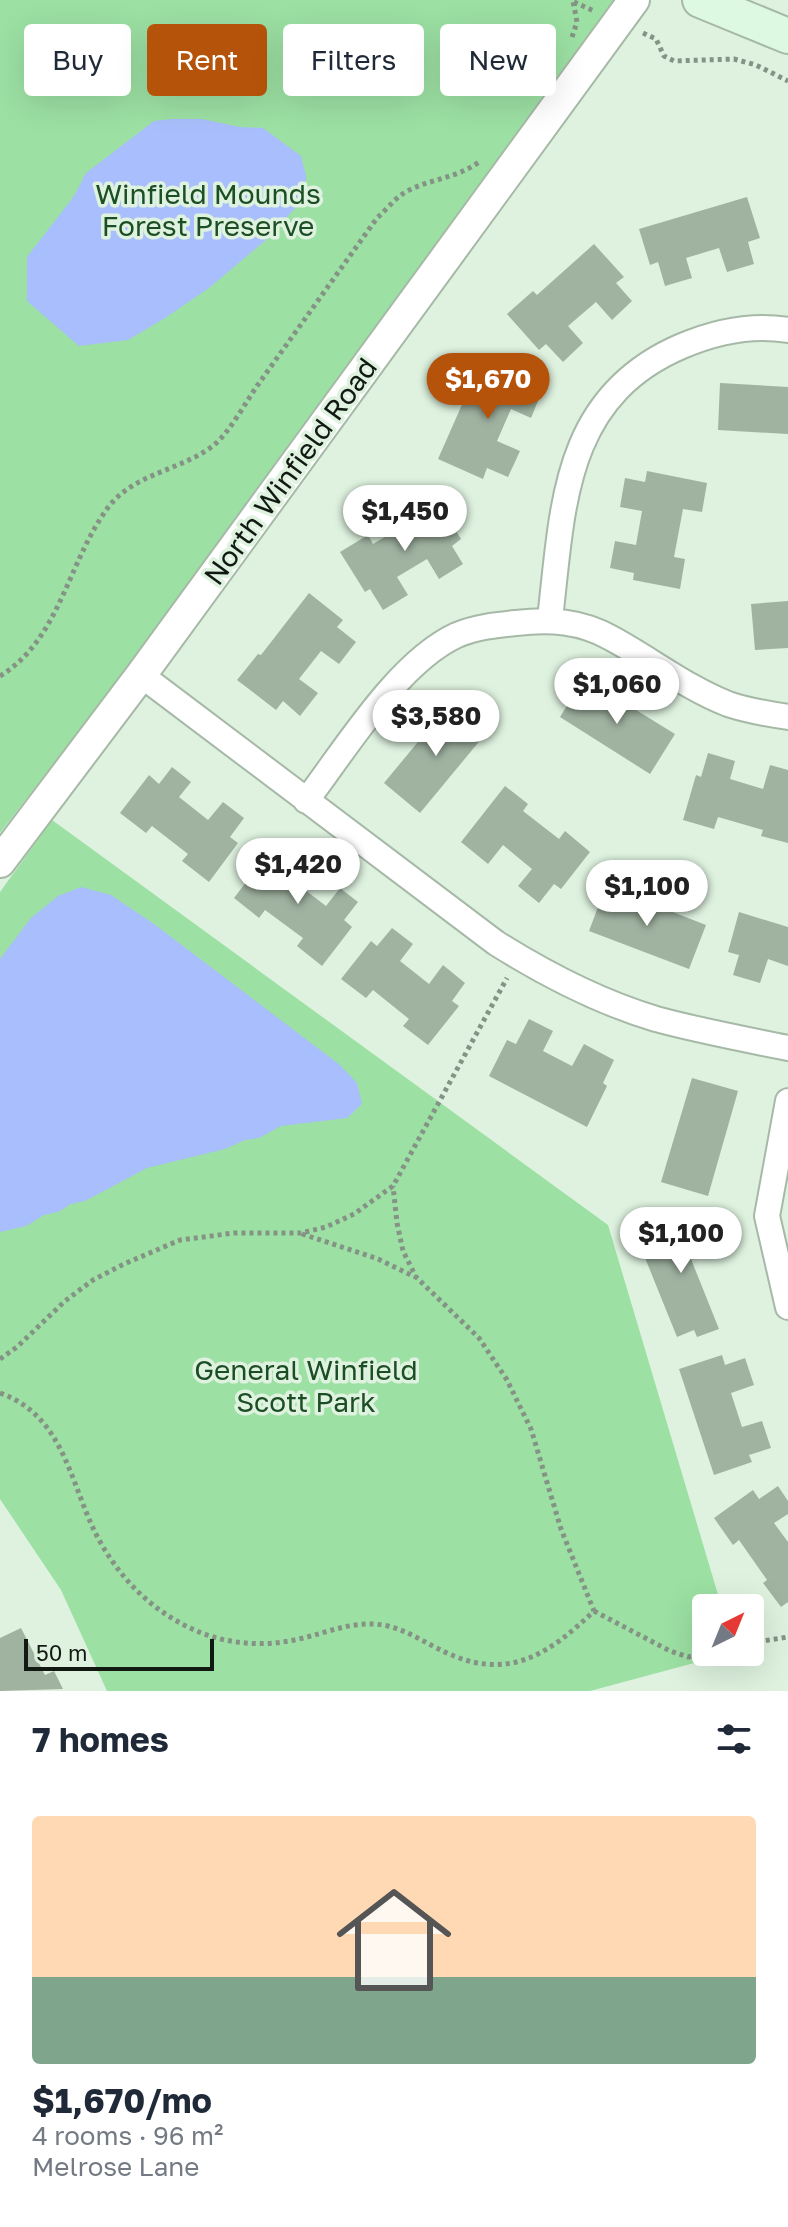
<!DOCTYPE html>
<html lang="en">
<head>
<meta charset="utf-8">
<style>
  :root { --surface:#fff; --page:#f2f2f3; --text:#1f2937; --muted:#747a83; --accent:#b45309 }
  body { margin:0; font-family:"Golos Text",sans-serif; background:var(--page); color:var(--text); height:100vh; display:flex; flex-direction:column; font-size:30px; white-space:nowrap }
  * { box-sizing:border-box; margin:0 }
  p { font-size:26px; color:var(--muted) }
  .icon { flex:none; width:44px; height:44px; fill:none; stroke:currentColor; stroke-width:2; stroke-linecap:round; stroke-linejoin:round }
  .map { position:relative; height:1691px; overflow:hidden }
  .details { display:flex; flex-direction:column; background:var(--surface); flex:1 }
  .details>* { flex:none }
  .hud { position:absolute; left:24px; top:24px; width:740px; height:72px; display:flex; gap:16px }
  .needle { width:52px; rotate:43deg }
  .tools { position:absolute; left:692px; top:1594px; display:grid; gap:16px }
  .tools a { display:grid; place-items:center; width:72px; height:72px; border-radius:8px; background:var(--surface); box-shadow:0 8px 32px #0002; font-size:40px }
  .scale { position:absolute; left:24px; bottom:20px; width:190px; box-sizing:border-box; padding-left:8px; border:4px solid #121913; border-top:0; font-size:22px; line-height:28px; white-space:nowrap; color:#121913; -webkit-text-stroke:6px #def2df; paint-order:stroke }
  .price { position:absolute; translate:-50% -68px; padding:0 18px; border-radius:28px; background:#fff; color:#222; font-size:26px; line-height:52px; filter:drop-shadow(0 2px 4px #0008) }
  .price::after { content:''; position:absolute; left:50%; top:48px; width:24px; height:18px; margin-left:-12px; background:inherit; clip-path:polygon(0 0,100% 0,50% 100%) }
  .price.active { background:var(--accent); color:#fff }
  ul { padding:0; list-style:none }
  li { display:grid; align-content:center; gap:16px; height:424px; padding:0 32px }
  li span { display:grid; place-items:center; height:248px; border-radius:8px; color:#555 }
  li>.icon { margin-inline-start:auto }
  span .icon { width:144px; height:144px; fill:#fffc; stroke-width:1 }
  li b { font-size:34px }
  h2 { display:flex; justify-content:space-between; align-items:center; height:96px; padding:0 32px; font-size:34px }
  .chip { padding:0 28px; border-radius:8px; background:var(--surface); box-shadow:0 8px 32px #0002; font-size:28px; line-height:72px }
  .chip.active { background:var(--accent); color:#fff }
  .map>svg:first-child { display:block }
  .green { fill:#9ce0a3 }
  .water { fill:#a9befc }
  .building { fill:#a0b3a1 }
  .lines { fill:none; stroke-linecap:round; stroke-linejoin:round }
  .minor-casing { stroke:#a6b9a7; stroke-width:28 }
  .tertiary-casing { stroke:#a6b9a7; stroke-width:34 }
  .secondary-casing { stroke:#a6b9a7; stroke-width:38 }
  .path { stroke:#849385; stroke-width:5; stroke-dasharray:4 4; stroke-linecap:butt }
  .minor { stroke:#fff; stroke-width:24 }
  .tertiary { stroke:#fff; stroke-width:30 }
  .secondary { stroke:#def9e1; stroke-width:34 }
  .labels { text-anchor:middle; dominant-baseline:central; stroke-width:7; stroke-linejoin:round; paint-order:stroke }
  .park-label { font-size:28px; fill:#1c4e25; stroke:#def2df }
  .street-label { font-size:28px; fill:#121913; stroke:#def2df }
</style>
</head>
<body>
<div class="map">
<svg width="788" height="1691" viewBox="0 0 788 1691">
  <rect width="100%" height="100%" fill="#def2df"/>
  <path class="green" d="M 0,0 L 620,0 L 128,667 L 0,833 Z
    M 52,820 L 608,1225 L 722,1608 L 706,1608 L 706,1652 L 735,1652 L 590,1691 L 107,1691 L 61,1590 L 0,1499 L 0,892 Z"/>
  <path class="water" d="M 172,119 L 202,119 L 240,127 L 263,128 L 301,156 L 306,176 L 306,196 L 267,239 L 209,288 L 165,318 L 128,340 L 79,346 L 27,301 L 27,257 L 74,196 L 86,173 L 154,121 Z
    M 81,887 L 111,895 L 154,924 L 340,1065 L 357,1083 L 362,1104 L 347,1118 L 281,1126 L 259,1138 L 245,1140 L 225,1149 L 147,1168 L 85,1201 L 71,1204 L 58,1212 L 44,1215 L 26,1226 L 0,1232 L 0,959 L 31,918 L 58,896 Z"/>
  <path class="building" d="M 747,197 L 760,238 L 748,242 L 754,264 L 727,272 L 719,248 L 686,258 L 692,278 L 665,286 L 658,262 L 650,265 L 639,229 Z
    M 594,244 L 624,277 L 616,283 L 632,301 L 612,320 L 596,302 L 568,326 L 583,343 L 563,362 L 546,344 L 539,350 L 507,314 L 533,291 L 537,295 Z
    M 483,357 L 522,374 L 519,381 L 542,391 L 531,418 L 511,409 L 497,441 L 520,451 L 508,477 L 487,468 L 483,479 L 438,459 Z
    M 720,383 L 788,387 L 788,434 L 718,430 Z
    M 647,471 L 707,483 L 702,512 L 683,509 L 674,557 L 685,559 L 680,589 L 633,580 L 634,573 L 610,568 L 615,541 L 636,545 L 642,511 L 620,507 L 625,478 L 645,482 Z
    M 436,498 L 461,539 L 452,546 L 463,564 L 439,579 L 427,559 L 397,577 L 408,595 L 383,610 L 370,589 L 365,592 L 340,552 L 368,535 L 373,544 L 413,520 L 409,514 Z
    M 309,593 L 343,620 L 337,627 L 356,642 L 339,664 L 321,651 L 299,679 L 318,693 L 300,716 L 283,701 L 276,710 L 237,680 L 258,654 L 261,655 Z
    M 788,601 L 788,648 L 755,650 L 751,604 Z
    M 584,678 L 675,734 L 650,774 L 560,717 Z
    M 451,702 L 487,732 L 420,813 L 384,783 Z
    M 708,753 L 735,761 L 730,779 L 763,789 L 770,765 L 788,770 L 788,843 L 761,836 L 763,830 L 718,817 L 714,829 L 683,820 L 696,775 L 701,777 Z
    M 172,767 L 191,782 L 179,797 L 208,820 L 223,802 L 244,818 L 230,837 L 238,843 L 209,882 L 182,861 L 188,854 L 152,826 L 146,833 L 120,813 L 149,775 L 159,784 Z
    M 505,786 L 528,804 L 523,811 L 559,839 L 565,831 L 590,852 L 561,889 L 554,884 L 539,903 L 518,886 L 532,869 L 503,845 L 488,864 L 461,842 Z
    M 285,847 L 306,863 L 292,880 L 326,906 L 340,888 L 358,902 L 344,920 L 352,927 L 322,966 L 297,946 L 303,938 L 265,910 L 259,918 L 234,898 L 263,860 L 271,865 Z
    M 606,886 L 706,925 L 689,969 L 589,931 Z
    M 739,912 L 788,927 L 788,966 L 768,959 L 760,983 L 733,975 L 739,955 L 728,952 Z
    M 392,928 L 413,944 L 400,961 L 429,984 L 443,965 L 465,983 L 452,1001 L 459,1006 L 428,1045 L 403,1026 L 409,1019 L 373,990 L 366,998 L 341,979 L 371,941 L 377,946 Z
    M 529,1019 L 553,1031 L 543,1051 L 572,1066 L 584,1044 L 614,1060 L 603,1083 L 607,1086 L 587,1127 L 489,1076 L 507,1040 L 516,1044 Z
    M 692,1078 L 738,1091 L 708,1196 L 661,1182 Z
    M 683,1220 L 688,1232 L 708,1224 L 717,1248 L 691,1259 L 719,1329 L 697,1337 L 694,1330 L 677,1337 L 637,1238 Z
    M 722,1355 L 725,1365 L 745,1358 L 754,1385 L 731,1393 L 742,1427 L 762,1421 L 771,1448 L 749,1455 L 752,1462 L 714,1475 L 679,1369 Z
    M 778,1486 L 788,1501 L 788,1514 L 774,1523 L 788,1542 L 788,1602 L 781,1607 L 763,1583 L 767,1580 L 739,1540 L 733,1545 L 714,1518 L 753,1490 L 759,1499 Z
    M 21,1628 L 45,1675 L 54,1671 L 63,1689 L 0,1691 L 0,1638 Z"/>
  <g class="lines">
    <defs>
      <path id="minor" d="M 550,619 C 563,508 562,397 682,346 C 715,332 752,324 788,330
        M 141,675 L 496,943 C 547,975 599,1002 656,1019 C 700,1031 744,1039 788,1048
        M 306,801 C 345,750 398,662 457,635 C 476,627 496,625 516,623 C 550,619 581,621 611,638 C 650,659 687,688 728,704 C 748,711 768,714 788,717
        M 788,1101 L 767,1216 L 788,1307"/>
      <path id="tertiary" d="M 0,862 L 141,675 L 634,0"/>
      <path id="secondary" d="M 700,0 L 788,36"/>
    </defs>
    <use href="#minor" class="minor-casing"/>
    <use href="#tertiary" class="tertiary-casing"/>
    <use href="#secondary" class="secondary-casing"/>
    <path class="path" d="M 574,2 L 594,11
      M 643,33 L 656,39 L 664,56 L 674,61 L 734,59 L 756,65 L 788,81
      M 572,37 L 577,22 L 573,1
      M 0,676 C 61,639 68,559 110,505 C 136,473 182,470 214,445 C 229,433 246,402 257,386 C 297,330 337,274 377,218 C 385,211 393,201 401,195 C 424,179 454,180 479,162
      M 302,1234 L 378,1259 L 415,1277
      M 0,1359 L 17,1347 L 65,1301 L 93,1280 L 124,1264 L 180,1240 L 234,1233 L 301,1233 L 326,1227 L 354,1214 L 393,1186 L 507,978
      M 0,1393 C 65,1416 70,1485 98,1538 C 123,1584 160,1619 210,1636 C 239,1645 269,1646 299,1639 C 330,1632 356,1619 388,1626 C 412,1632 431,1647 454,1656 C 514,1680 553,1650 594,1611 L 561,1529 L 531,1429 L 507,1380 L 479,1338 L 416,1277 L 403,1251 L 397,1223 L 393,1186
      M 594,1611 L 670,1651 L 688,1657 L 709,1652
      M 750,1643 L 788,1637"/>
    <use href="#minor" class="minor"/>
    <use href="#tertiary" class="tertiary"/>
    <use href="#secondary" class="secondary"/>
  </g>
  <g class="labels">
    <g class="park-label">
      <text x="208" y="193">Winfield Mounds<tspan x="208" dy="32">Forest Preserve</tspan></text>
      <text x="306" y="1369">General Winfield<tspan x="306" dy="32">Scott Park</tspan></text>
    </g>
    <g class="street-label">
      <text transform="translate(290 471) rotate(-54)">North Winfield Road</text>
    </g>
  </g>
</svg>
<div class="tools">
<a><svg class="needle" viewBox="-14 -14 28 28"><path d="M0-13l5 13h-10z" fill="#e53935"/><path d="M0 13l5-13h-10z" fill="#747a83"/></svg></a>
</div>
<div class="scale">50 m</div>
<b class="price active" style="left:488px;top:421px">$1,670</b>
<b class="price" style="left:405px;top:553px">$1,450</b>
<b class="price" style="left:617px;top:726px">$1,060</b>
<b class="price" style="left:436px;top:758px">$3,580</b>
<b class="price" style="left:298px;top:906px">$1,420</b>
<b class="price" style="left:647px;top:928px">$1,100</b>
<b class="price" style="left:681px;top:1275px">$1,100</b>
<div class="hud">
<a class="chip">Buy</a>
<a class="chip active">Rent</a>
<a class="chip">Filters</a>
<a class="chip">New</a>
</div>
</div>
<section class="details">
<h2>7 homes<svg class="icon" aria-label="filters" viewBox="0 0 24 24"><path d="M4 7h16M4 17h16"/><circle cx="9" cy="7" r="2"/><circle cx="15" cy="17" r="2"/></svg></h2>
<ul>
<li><span style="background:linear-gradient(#ffd9b3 65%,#7fa58c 0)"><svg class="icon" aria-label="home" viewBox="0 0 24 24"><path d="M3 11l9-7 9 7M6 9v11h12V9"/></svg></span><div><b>$1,670/mo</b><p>4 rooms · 96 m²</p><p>Melrose Lane</p></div></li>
</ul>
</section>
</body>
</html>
